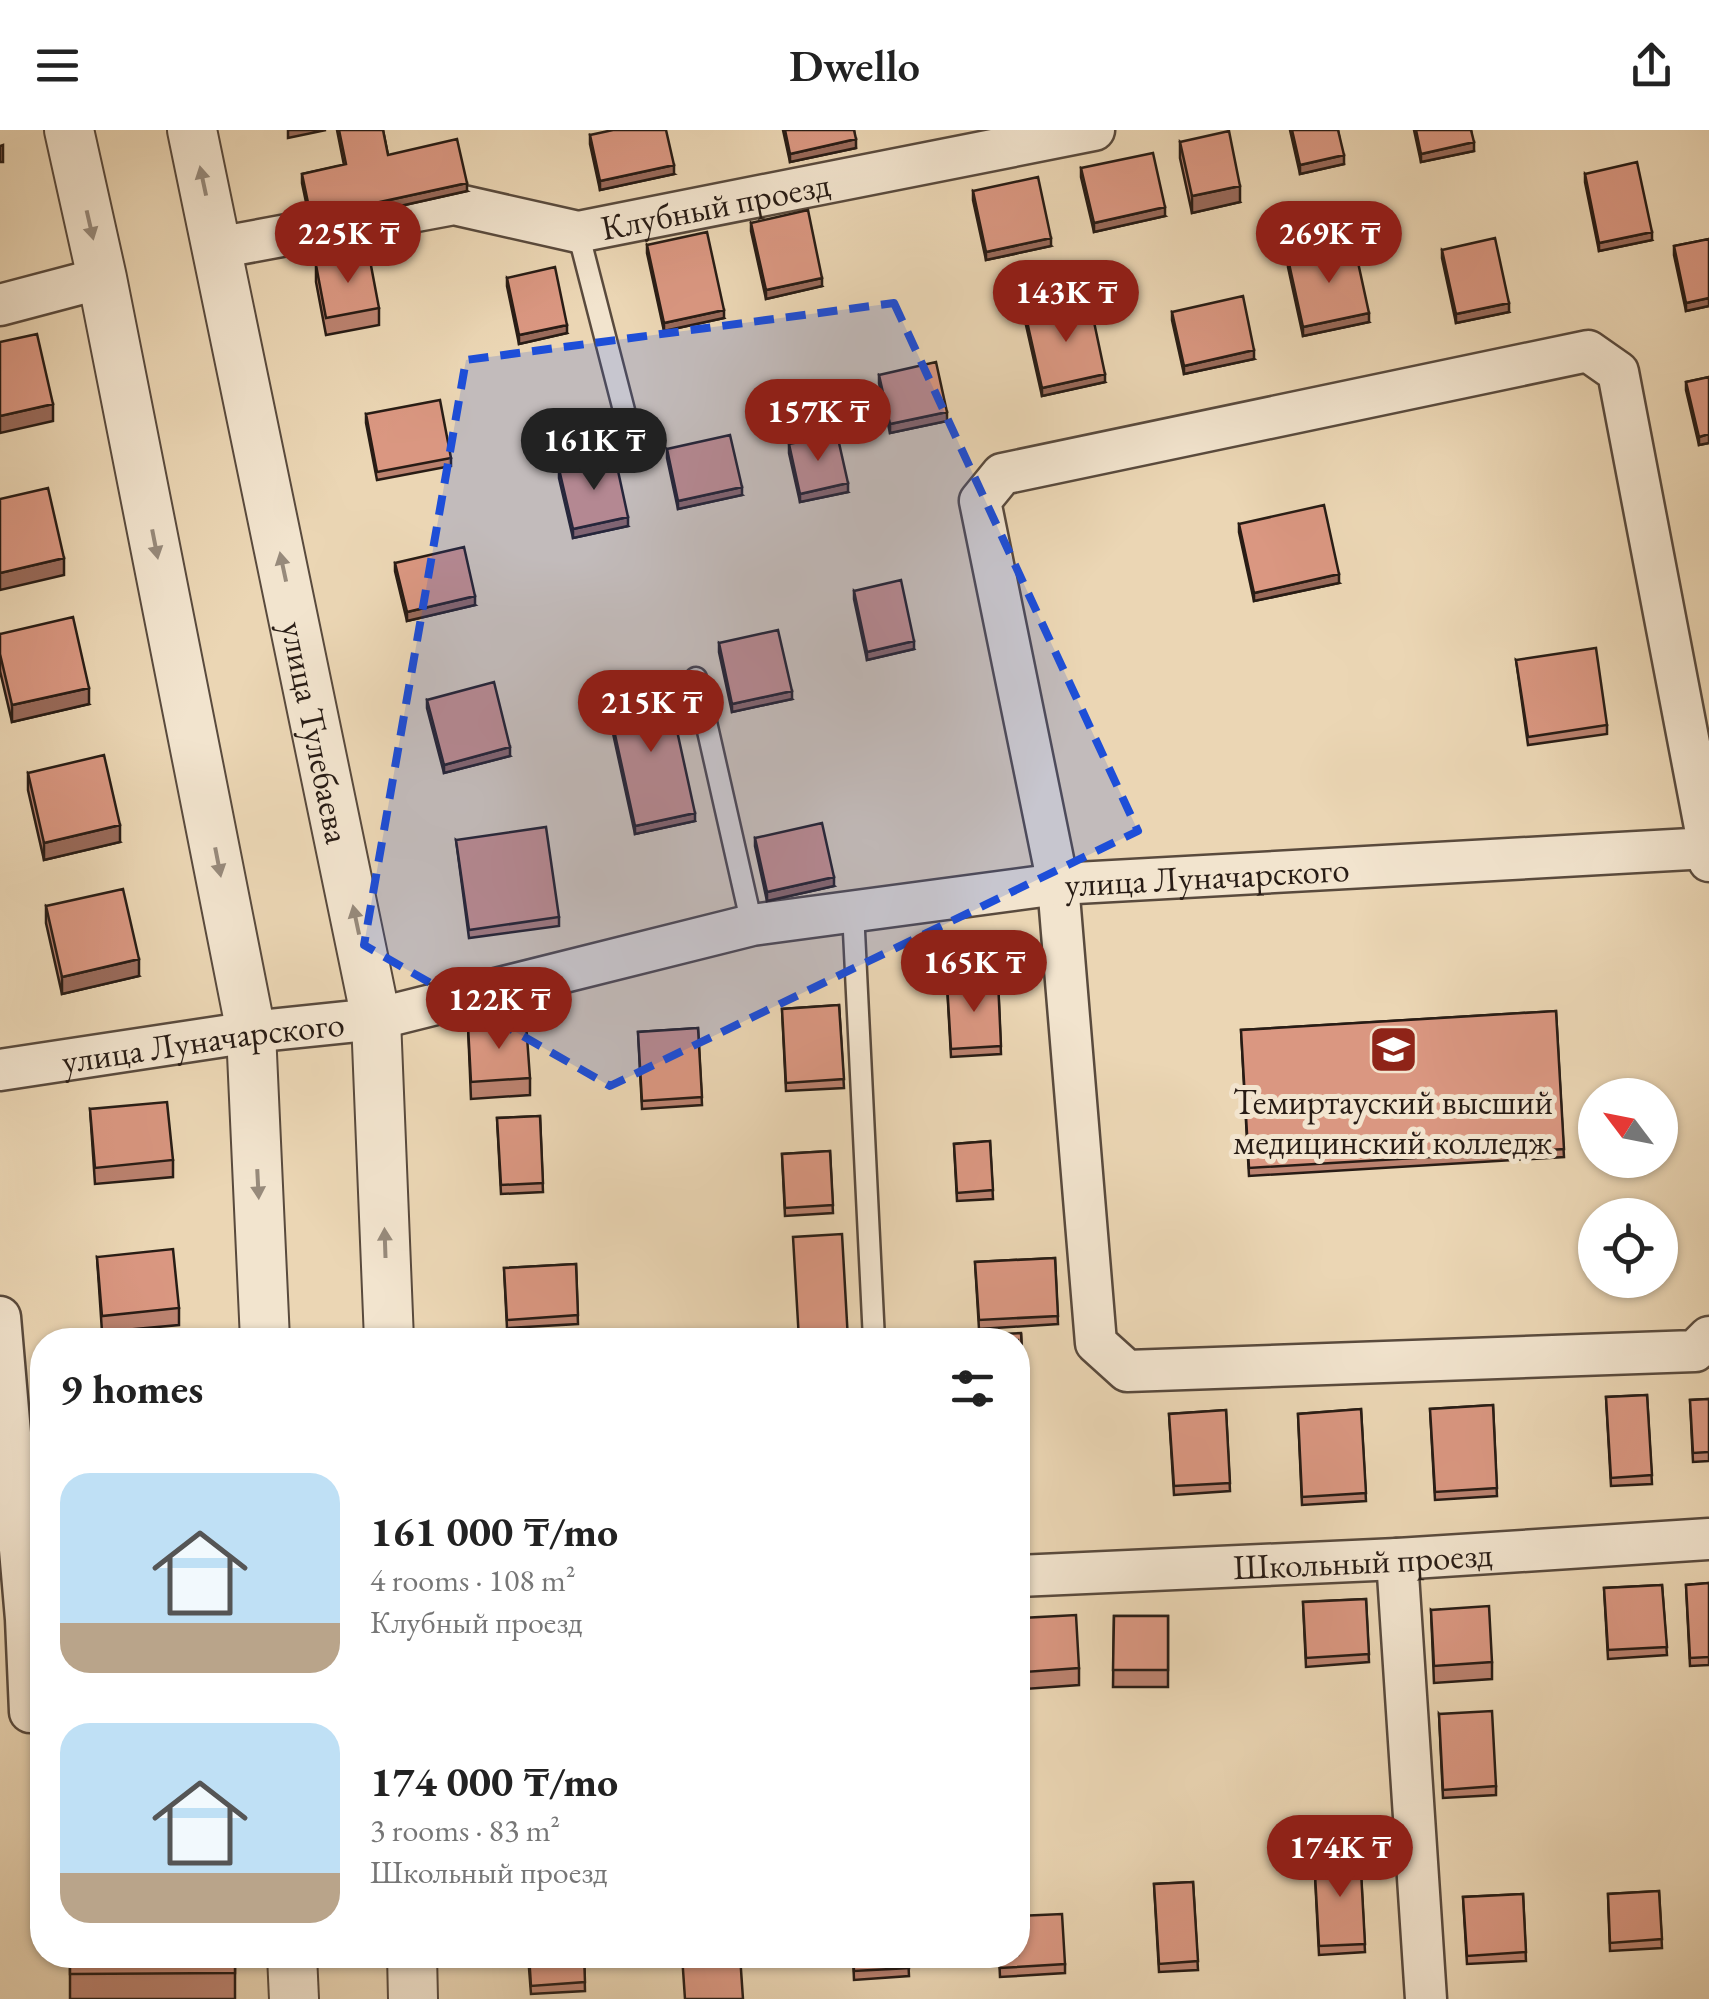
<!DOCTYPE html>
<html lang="en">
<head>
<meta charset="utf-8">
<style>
  :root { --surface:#fff; --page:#f2f2f2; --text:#222; --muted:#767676; --accent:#8f2418 }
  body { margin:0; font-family:"EB Garamond",serif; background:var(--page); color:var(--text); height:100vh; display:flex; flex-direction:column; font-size:38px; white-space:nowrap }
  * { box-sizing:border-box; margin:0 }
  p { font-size:32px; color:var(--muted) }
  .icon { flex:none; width:55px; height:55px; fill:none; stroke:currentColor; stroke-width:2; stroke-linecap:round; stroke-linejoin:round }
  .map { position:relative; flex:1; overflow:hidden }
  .details { position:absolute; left:30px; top:1198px; width:1000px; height:640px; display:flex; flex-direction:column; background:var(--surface); border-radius:40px; box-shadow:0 2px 8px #0004 }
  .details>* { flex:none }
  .needle { width:65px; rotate:302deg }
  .fabs { position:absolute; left:1578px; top:948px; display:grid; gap:20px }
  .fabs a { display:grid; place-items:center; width:100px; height:100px; border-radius:50%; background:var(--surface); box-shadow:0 2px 8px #0004; font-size:50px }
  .price { position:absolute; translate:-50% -85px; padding:0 22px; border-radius:35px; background:var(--accent); color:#fff; font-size:32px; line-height:65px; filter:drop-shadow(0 2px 5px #0008) }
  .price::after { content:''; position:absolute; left:50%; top:60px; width:30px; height:22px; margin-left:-15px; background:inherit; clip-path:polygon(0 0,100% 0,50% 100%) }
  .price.selected { background:#222; color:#fff }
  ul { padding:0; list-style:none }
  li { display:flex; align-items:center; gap:30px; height:250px; padding:0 30px }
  li span { display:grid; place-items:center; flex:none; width:280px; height:200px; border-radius:30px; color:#555 }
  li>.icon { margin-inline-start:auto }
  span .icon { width:120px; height:120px; fill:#fffc; stroke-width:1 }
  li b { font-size:42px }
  h2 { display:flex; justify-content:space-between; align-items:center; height:120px; padding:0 30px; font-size:42px }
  header { display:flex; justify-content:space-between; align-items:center; height:130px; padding:0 30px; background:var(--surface); font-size:45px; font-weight:600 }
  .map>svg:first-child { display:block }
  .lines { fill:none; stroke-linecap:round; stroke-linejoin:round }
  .service-casing { stroke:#594a3d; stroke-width:25 }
  .minor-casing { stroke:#594a3d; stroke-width:45 }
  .tertiary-casing { stroke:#594a3d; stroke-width:52 }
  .service { stroke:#f2e4ce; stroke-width:20 }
  .minor { stroke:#f2e4ce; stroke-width:40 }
  .tertiary { stroke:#f2e4ce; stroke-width:48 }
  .wall { fill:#bb826f; stroke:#281c15; stroke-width:2.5 }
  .shaded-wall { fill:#996a5a; stroke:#281c15; stroke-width:2.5 }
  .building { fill:#da9781; stroke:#281c15; stroke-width:2.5 }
  .oneway { fill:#978a7b }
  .marked { fill:#1d4ed8; fill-opacity:0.2; stroke:#1d4ed8; stroke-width:8; stroke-dasharray:20 12; stroke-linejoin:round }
  .labels { text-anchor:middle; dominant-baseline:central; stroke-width:10; stroke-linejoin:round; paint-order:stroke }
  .street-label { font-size:35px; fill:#281c15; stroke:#f2e4ce }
  .poi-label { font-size:35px; fill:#281c15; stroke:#f2e4ce }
</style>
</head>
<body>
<header><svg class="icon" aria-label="menu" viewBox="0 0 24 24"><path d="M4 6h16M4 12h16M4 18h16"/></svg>Dwello<svg class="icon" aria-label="share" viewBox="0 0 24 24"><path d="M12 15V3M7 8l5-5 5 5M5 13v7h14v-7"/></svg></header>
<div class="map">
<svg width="1709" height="1869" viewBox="0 0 1709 1869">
  <rect width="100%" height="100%" fill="#ebd6b4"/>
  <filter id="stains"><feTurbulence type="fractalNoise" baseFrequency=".002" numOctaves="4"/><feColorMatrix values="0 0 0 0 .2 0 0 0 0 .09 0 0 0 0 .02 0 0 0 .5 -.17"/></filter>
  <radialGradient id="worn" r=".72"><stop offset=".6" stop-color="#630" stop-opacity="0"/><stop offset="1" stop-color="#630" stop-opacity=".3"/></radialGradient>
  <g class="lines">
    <defs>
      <path id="service" d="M 578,102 L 635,323
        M 696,548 L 752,795
        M 853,781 L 874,1210"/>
      <g id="minor">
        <path id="s1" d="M 217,118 L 454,74 L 578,102 L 1094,0"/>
        <path d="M 0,175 L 102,148"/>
        <path d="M 1709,731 L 1709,718 L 1618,242 L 1588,221 L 1002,344 L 980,371 L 1058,754 L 1096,1213 L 1127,1241 L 1695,1221 L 1709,1207"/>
        <path id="s2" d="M 0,940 L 251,902 L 376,889 L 752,795 L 1058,754 L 1709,718"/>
        <path d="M 0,1187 L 26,1489 L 30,1582"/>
        <path d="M 1397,1429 L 1426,1869"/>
        <path id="s3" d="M 1018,1446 L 1397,1429 L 1709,1409"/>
      </g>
      <g id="tertiary">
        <path d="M 69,0 L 102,148 L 251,902 L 265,1210"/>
        <path id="s4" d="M 192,0 L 376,889 L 389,1210"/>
        <path d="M 292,1825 L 294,1869"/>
        <path d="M 412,1825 L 413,1869"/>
      </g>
    </defs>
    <use href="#service" class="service-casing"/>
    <use href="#minor" class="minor-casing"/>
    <use href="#tertiary" class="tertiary-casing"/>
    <use href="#service" class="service"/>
    <use href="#minor" class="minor"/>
    <use href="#tertiary" class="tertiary"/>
  </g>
  <path class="wall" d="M 337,0 L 383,0 L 388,25 L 467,61 L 311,96 L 302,53 L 302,44 L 344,35 Z
    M 783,0 L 854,0 L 856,18 L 790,32 Z
    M 1290,0 L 1338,0 L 1344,34 L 1300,44 Z
    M 1414,0 L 1471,0 L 1474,21 L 1421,32 Z
    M 590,5 L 674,44 L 600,60 L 590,14 Z
    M 1180,12 L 1240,72 L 1192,83 L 1180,28 Z
    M 1081,38 L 1165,86 L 1094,102 L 1081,47 Z
    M 1585,44 L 1652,110 L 1599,121 L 1585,52 Z
    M 973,61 L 1051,116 L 986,130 L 973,70 Z
    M 751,93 L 822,156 L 766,169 L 751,101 Z
    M 1709,109 L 1709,176 L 1686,181 L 1674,125 L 1674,116 Z
    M 647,115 L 724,188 L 664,201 L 647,123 Z
    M 1442,120 L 1509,182 L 1456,193 L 1442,128 Z
    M 1288,129 L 1369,192 L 1303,206 L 1288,137 Z
    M 316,135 L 379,178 L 379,195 L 326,205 L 316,152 Z
    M 507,148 L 567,203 L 519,214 L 507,156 Z
    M 1172,182 L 1254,229 L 1184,244 L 1172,190 Z
    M 1026,187 L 1105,252 L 1042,266 L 1026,195 Z
    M 879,245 L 947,291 L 890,303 L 879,253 Z
    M 1709,247 L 1709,313 L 1699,315 L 1686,260 L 1686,252 Z
    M 366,284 L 451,328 L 451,336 L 377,350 L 366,293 Z
    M 789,314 L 848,362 L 800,372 L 789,323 Z
    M 667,319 L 742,365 L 678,379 L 667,328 Z
    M 559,339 L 628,396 L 573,408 L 559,348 Z
    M 1239,394 L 1339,453 L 1254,471 L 1239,402 Z
    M 395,433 L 475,475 L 407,491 L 395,441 Z
    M 854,461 L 914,519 L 867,530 L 854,469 Z
    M 0,504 L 89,574 L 12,592 L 0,541 Z
    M 719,513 L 792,569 L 732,582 L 719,522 Z
    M 1516,530 L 1607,595 L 1607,604 L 1528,615 Z
    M 607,568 L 695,691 L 635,704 L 607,576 Z
    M 427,570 L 510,626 L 444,643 L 427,578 Z
    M 28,643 L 120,712 L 44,730 L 28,660 Z
    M 755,708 L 834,756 L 767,771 L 755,716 Z
    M 456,710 L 559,787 L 559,796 L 469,808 Z
    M 46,776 L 139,846 L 62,864 L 46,793 Z
    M 998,850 L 1001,924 L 951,927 L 947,854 Z
    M 839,875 L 844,958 L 786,961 L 782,879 Z
    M 1556,881 L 1564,1027 L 1249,1046 L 1241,900 Z
    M 468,896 L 530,948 L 530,965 L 471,969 Z
    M 698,898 L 702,975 L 642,979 L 638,902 Z
    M 90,979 L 173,1030 L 173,1047 L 95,1054 Z
    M 540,986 L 543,1062 L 501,1064 L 497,988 Z
    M 990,1011 L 993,1069 L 957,1071 L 954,1014 Z
    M 830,1021 L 833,1083 L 785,1086 L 782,1024 Z
    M 97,1127 L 179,1178 L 179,1195 L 102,1202 Z
    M 1055,1128 L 1058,1194 L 979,1199 L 975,1132 Z
    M 576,1134 L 578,1194 L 507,1198 L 504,1138 Z
    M 1021,1203 L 1024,1270 L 1018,1271 L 1018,1210 Z
    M 1647,1265 L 1652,1354 L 1611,1356 L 1606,1267 Z
    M 1709,1269 L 1709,1331 L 1693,1332 L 1690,1270 Z
    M 1493,1275 L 1497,1366 L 1435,1370 L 1430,1279 Z
    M 1361,1279 L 1366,1371 L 1302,1375 L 1298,1284 Z
    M 1226,1280 L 1230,1361 L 1174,1365 L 1169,1284 Z
    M 1709,1453 L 1709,1535 L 1690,1536 L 1686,1455 Z
    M 1662,1455 L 1667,1525 L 1608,1529 L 1604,1458 Z
    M 1366,1469 L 1369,1532 L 1306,1537 L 1303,1472 Z
    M 1431,1480 L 1492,1532 L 1492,1549 L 1434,1553 Z
    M 1114,1486 L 1168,1486 L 1168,1557 L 1113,1557 Z
    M 1022,1488 L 1079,1538 L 1079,1555 L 1025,1559 Z
    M 1439,1584 L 1496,1656 L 1496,1665 L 1443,1668 Z
    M 1360,1723 L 1365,1822 L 1319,1825 L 1314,1726 Z
    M 1193,1752 L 1198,1840 L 1159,1842 L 1154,1754 Z
    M 1659,1761 L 1662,1818 L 1610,1821 L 1608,1764 Z
    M 1523,1764 L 1526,1831 L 1467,1834 L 1463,1767 Z
    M 70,1825 L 235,1825 L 235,1869 L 70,1869 Z
    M 528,1825 L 584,1825 L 585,1861 L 531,1864 Z
    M 853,1825 L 908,1825 L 909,1846 L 854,1850 Z
    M 999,1825 L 1065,1834 L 1065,1843 L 1000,1847 Z"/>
  <path class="shaded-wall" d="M 288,0 L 326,0 L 288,8 Z
    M 856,9 L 856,18 L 790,32 L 790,24 Z
    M 1474,12 L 1474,21 L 1421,32 L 1421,24 Z
    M 3,15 L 3,32 L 0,32 L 0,16 Z
    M 1344,25 L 1344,34 L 1300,44 L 1300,35 Z
    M 674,35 L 674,44 L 600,60 L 600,51 Z
    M 467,53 L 467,61 L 311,96 L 311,87 Z
    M 1240,56 L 1240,72 L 1192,83 L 1192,66 Z
    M 1165,77 L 1165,86 L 1094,102 L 1094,93 Z
    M 1652,102 L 1652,110 L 1599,121 L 1599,113 Z
    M 1051,108 L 1051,116 L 986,130 L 986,122 Z
    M 822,148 L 822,156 L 766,169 L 766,160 Z
    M 1709,168 L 1709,176 L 1686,181 L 1686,173 Z
    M 1509,173 L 1509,182 L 1456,193 L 1456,184 Z
    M 724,180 L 724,188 L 664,201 L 664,193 Z
    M 1369,183 L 1369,192 L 1303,206 L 1303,197 Z
    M 567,195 L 567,203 L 519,214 L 519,205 Z
    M 1254,220 L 1254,229 L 1184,244 L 1184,236 Z
    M 1105,244 L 1105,252 L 1042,266 L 1042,258 Z
    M 53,274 L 53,291 L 0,303 L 0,286 Z
    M 947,282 L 947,291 L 890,303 L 890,294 Z
    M 1709,304 L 1709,313 L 1699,315 L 1699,307 Z
    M 848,353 L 848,362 L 800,372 L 800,364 Z
    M 742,357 L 742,365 L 678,379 L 678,371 Z
    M 628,387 L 628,396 L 573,408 L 573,399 Z
    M 64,428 L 64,445 L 0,460 L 0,443 Z
    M 1339,444 L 1339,453 L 1254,471 L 1254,463 Z
    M 475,466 L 475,475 L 407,491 L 407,482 Z
    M 914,511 L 914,519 L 867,530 L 867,522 Z
    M 89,558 L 89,574 L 12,592 L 12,575 Z
    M 792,561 L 792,569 L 732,582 L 732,574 Z
    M 510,617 L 510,626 L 444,643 L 444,635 Z
    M 695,683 L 695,691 L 635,704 L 635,696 Z
    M 120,695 L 120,712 L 44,730 L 44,713 Z
    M 834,747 L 834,756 L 767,771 L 767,762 Z
    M 139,829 L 139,846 L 62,864 L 62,847 Z"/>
  <path class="building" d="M 339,0 L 383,0 L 388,25 L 457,9 L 467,53 L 311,87 L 302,44 L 346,34 Z
    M 613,0 L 666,0 L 674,35 L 600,51 L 590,5 Z
    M 785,0 L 854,0 L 856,9 L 790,24 Z
    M 1292,0 L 1338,0 L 1344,25 L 1300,35 Z
    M 1416,0 L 1471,0 L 1474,12 L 1421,24 Z
    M 1229,1 L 1240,56 L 1192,66 L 1180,12 Z
    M 1153,23 L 1165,77 L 1094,93 L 1081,38 Z
    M 1637,32 L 1652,102 L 1599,113 L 1585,44 Z
    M 1038,47 L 1051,108 L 986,122 L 973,61 Z
    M 808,80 L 822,148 L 766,160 L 751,93 Z
    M 707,102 L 724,180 L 664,193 L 647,115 Z
    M 1495,108 L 1509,173 L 1456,184 L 1442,120 Z
    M 1709,109 L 1709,168 L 1686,173 L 1674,116 Z
    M 1354,114 L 1369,183 L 1303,197 L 1288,129 Z
    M 369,125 L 379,178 L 326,188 L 316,135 Z
    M 555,137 L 567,195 L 519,205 L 507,148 Z
    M 1243,166 L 1254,220 L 1184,236 L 1172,182 Z
    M 1090,173 L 1105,244 L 1042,258 L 1026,187 Z
    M 37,204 L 53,274 L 0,286 L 0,212 Z
    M 936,232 L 947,282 L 890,294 L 879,245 Z
    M 1709,247 L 1709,304 L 1699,307 L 1686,252 Z
    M 440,270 L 451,328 L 377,342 L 366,284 Z
    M 837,304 L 848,353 L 800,364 L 789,314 Z
    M 730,305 L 742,357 L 678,371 L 667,319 Z
    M 615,327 L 628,387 L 573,399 L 559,339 Z
    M 48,358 L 64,428 L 0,443 L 0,369 Z
    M 1324,375 L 1339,444 L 1254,463 L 1239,394 Z
    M 464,417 L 475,466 L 407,482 L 395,433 Z
    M 901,450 L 914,511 L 867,522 L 854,461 Z
    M 73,487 L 89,558 L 12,575 L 0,524 L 0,504 Z
    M 778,500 L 792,561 L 732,574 L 719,513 Z
    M 1596,518 L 1607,595 L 1528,607 L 1516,530 Z
    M 494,552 L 510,617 L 444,635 L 427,570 Z
    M 667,555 L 695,683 L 635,696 L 607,568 Z
    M 104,625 L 120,695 L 44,713 L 28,643 Z
    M 822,693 L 834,747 L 767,762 L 755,708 Z
    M 546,697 L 559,787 L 469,800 L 456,710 Z
    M 123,759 L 139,829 L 62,847 L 46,776 Z
    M 998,850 L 1001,916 L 951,919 L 947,854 Z
    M 839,875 L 844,949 L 786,953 L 782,879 Z
    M 1556,881 L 1564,1019 L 1249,1038 L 1241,900 Z
    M 526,893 L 530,948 L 471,952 L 468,896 Z
    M 698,898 L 702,967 L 642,971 L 638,902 Z
    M 167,972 L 173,1030 L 95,1038 L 90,979 Z
    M 540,986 L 543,1053 L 501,1055 L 497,988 Z
    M 990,1011 L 993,1060 L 957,1063 L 954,1014 Z
    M 830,1021 L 833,1075 L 785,1078 L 782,1024 Z
    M 842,1104 L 848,1210 L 799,1210 L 793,1107 Z
    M 173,1119 L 179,1178 L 102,1186 L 97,1127 Z
    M 1055,1128 L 1058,1186 L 979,1190 L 975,1132 Z
    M 576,1134 L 578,1185 L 507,1190 L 504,1138 Z
    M 1021,1203 L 1024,1262 L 1018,1262 L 1018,1210 L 979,1210 L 979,1205 Z
    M 1647,1265 L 1652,1345 L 1611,1348 L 1606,1267 Z
    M 1709,1269 L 1709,1322 L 1693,1323 L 1690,1270 Z
    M 1493,1275 L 1497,1358 L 1435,1362 L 1430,1279 Z
    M 1361,1279 L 1366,1363 L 1302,1367 L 1298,1284 Z
    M 1226,1280 L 1230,1353 L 1174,1356 L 1169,1284 Z
    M 1709,1453 L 1709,1527 L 1690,1528 L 1686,1455 Z
    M 1662,1455 L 1667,1517 L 1608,1520 L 1604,1458 Z
    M 1366,1469 L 1369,1524 L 1306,1528 L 1303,1472 Z
    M 1489,1476 L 1492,1532 L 1434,1536 L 1431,1480 Z
    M 1076,1485 L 1079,1538 L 1025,1542 L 1022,1488 Z
    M 1114,1486 L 1168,1486 L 1168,1540 L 1113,1540 Z
    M 1492,1581 L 1496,1656 L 1443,1660 L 1439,1584 Z
    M 1360,1723 L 1365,1814 L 1319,1816 L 1314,1726 Z
    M 1193,1752 L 1198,1831 L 1159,1834 L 1154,1754 Z
    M 1659,1761 L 1662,1809 L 1610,1813 L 1608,1764 Z
    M 1523,1764 L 1526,1822 L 1467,1826 L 1463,1767 Z
    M 1062,1784 L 1065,1834 L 1000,1838 L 1000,1825 L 1018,1825 L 1018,1786 Z
    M 70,1825 L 235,1825 L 235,1843 L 70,1844 Z
    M 529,1825 L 584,1825 L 585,1852 L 531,1856 Z
    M 682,1825 L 740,1825 L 743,1869 L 685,1869 Z
    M 853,1825 L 908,1825 L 909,1838 L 854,1841 Z"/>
  <defs><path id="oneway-solid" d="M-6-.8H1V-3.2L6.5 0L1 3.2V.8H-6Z" transform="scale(2.5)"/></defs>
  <g class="oneway">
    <use href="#oneway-solid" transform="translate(203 51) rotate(-102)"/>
    <use href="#oneway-solid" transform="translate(90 95) rotate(77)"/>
    <use href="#oneway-solid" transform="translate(155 414) rotate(79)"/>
    <use href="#oneway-solid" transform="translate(283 437) rotate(-102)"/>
    <use href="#oneway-solid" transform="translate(218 732) rotate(79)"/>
    <use href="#oneway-solid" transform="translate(356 790) rotate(-102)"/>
    <use href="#oneway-solid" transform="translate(258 1054) rotate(87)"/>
    <use href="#oneway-solid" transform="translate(385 1113) rotate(-92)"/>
  </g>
  <path class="marked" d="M 894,173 L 1138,701 L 610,956 L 364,815 L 466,230 Z"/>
  <defs>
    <symbol id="university-square" viewBox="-11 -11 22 22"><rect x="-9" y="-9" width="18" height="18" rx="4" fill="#8f2418" stroke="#f2e4ce"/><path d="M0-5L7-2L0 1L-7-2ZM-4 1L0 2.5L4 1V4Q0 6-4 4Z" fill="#fff"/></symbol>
  </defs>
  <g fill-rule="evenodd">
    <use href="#university-square" x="1366" y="892" width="55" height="55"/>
  </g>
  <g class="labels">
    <g class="street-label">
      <text stroke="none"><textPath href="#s1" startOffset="508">Клубный проезд</textPath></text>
      <text stroke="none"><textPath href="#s4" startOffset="615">улица Тулебаева</textPath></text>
      <text stroke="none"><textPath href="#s2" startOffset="1225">улица Луначарского</textPath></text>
      <text stroke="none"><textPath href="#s2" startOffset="205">улица Луначарского</textPath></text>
      <text stroke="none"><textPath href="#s3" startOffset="345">Школьный проезд</textPath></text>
    </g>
    <g class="poi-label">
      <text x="1393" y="971">Темиртауский высший<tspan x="1393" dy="40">медицинский колледж</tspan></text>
    </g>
  </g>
  <rect width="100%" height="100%" filter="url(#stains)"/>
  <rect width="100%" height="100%" fill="url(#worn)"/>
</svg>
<div class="fabs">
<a><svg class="needle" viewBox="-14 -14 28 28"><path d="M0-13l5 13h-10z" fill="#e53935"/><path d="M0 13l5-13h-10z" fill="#767676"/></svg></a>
<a><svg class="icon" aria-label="locate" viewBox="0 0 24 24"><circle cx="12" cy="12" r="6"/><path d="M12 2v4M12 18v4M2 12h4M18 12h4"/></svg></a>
</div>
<b class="price" style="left:348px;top:156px">225K ₸</b>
<b class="price" style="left:1329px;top:156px">269K ₸</b>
<b class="price" style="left:1066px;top:215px">143K ₸</b>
<b class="price" style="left:818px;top:334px">157K ₸</b>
<b class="price selected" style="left:594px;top:363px">161K ₸</b>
<b class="price" style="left:651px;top:625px">215K ₸</b>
<b class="price" style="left:974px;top:885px">165K ₸</b>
<b class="price" style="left:499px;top:922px">122K ₸</b>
<b class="price" style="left:1340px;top:1770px">174K ₸</b>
<section class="details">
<h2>9 homes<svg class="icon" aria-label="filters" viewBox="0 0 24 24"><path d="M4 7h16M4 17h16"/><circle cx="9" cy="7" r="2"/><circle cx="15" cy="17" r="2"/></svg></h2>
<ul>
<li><span style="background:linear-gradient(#bfe0f5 75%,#b9a48a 0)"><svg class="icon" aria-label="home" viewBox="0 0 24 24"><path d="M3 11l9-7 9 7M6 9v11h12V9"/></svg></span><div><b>161 000 ₸/mo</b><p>4 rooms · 108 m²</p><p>Клубный проезд</p></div></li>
<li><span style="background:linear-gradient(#bfe0f5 75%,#b9a48a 0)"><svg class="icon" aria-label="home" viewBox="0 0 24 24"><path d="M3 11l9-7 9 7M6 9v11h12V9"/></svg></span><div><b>174 000 ₸/mo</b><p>3 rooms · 83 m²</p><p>Школьный проезд</p></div></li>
</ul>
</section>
</div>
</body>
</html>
